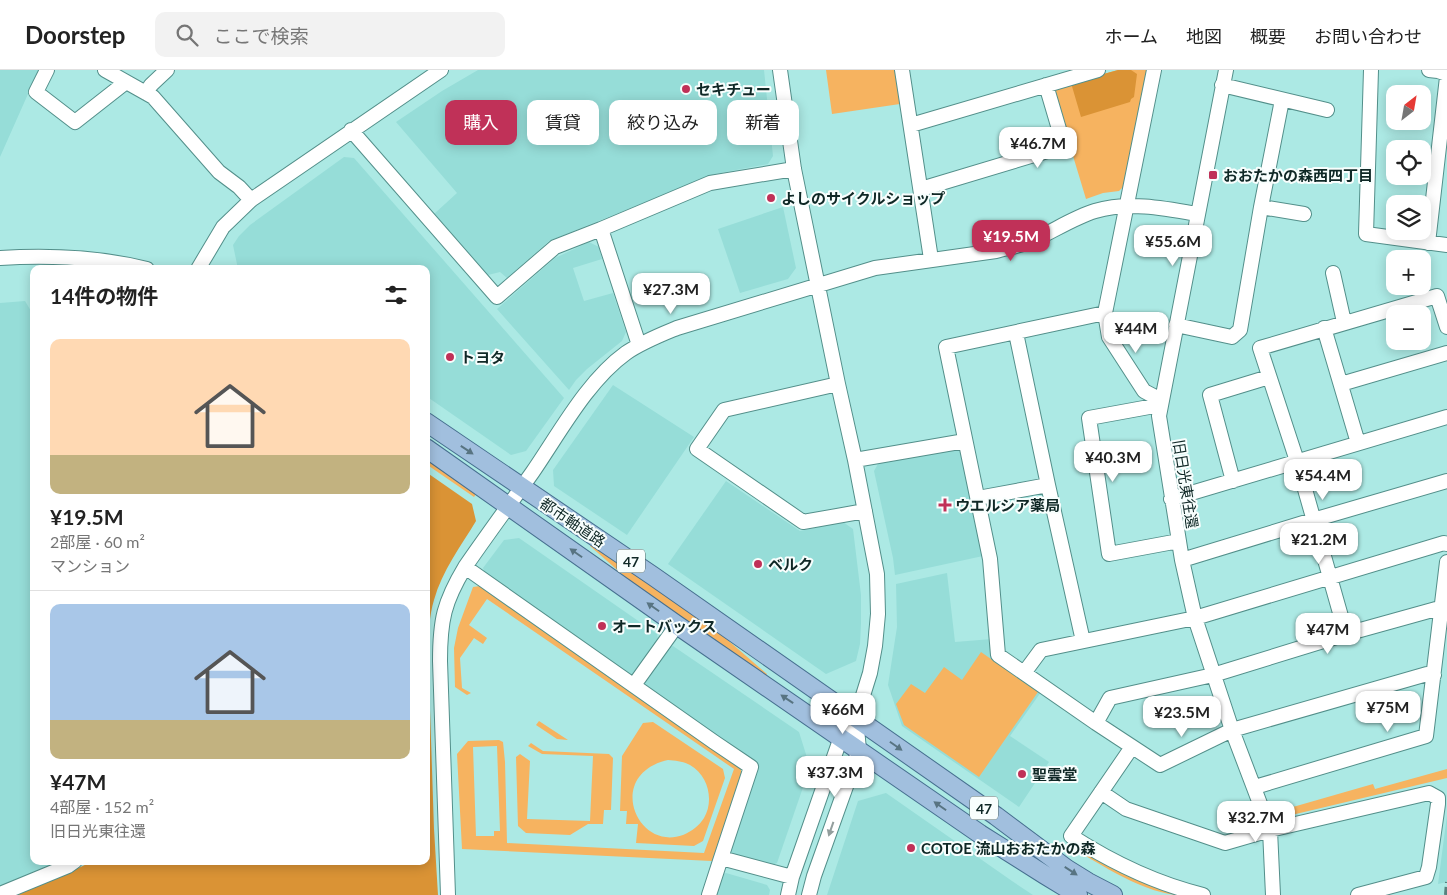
<!DOCTYPE html>
<html lang="ja">
<head>
<meta charset="utf-8">
<style>
  :root { --surface:#fff; --page:#f2f2f2; --text:#222; --muted:#767676; --line:#e0e0e0; --accent:#c03158 }
  body { margin:0; font-family:Lato,"Noto Sans JP",sans-serif; background:var(--page); color:var(--text); height:100vh; display:flex; flex-direction:column; font-size:19px; white-space:nowrap }
  * { box-sizing:border-box; margin:0 }
  p { font-size:16px; color:var(--muted) }
  .icon { flex:none; width:28px; height:28px; fill:none; stroke:currentColor; stroke-width:2; stroke-linecap:round; stroke-linejoin:round }
  .map { position:relative; flex:1; overflow:hidden }
  .side { position:absolute; left:30px; top:195px; width:400px; height:600px; display:flex; flex-direction:column; background:var(--surface); border-radius:10px; box-shadow:0 2px 12px #0003 }
  .side>* { flex:none }
  .banner { position:absolute; left:445px; top:30px; width:475px; height:45px; display:flex; gap:10px }
  .needle { width:32px; rotate:31deg }
  .fabs { position:absolute; left:1386px; top:15px; display:grid; gap:10px }
  .fabs a { display:grid; place-items:center; width:45px; height:45px; border-radius:10px; background:var(--surface); box-shadow:0 2px 12px #0003; font-size:25px }
  .price { position:absolute; translate:-50% -42px; padding:0 11px; border-radius:10px; background:#fff; color:#222; font-size:16px; line-height:32px; filter:drop-shadow(0 1px 2px #0008) }
  .price::after { content:''; position:absolute; left:50%; top:30px; width:15px; height:11px; margin-left:-8px; background:inherit; clip-path:polygon(0 0,100% 0,50% 100%) }
  .price.current { background:var(--accent); color:#fff }
  ul { padding:0; list-style:none }
  li { display:grid; align-content:center; gap:10px; height:265px; padding:0 20px }
  li+li { border-top:1px solid var(--line) }
  li span { display:grid; place-items:center; height:155px; border-radius:10px; color:#555 }
  li>.icon { margin-inline-start:auto }
  span .icon { width:90px; height:90px; fill:#fffc; stroke-width:1 }
  li b { font-size:21px }
  h2 { display:flex; justify-content:space-between; align-items:center; height:60px; padding:0 20px; font-size:21px }
  .pill { padding:0 18px; border-radius:10px; background:var(--surface); box-shadow:0 2px 12px #0003; font-size:18px; line-height:45px }
  .pill.current { background:var(--accent); color:#fff }
  header { display:flex; align-items:center; gap:30px; box-sizing:border-box; height:70px; padding:0 25px; background:var(--surface); border-bottom:1px solid var(--line) }
  header strong { font-size:24px }
  nav { display:flex; gap:28px; margin-inline-start:auto; font-size:18px }
  .search { width:350px; height:45px; background:var(--page); display:flex; align-items:center; gap:12px; box-sizing:border-box; padding:0 18px; border-radius:10px; color:var(--muted); font-size:19px }
  .map>svg:first-child { display:block }
  .built { fill:#96ddd8 }
  .green { fill:#f6b360; fill-rule:evenodd }
  .forest { fill:#da9335 }
  .lines { fill:none; stroke-linecap:round; stroke-linejoin:round }
  .minor-casing { stroke:#538f8a; stroke-width:16 }
  .major-casing { stroke:#466f8f; stroke-width:20 }
  .minor { stroke:#fff; stroke-width:14 }
  .major { stroke:#a1bfde; stroke-width:18 }
  .rail { stroke:#57817e; stroke-width:4; stroke-dasharray:8 4; stroke-linecap:butt }
  .oneway { fill:#587482 }
  .oneway2 { fill:#939e9d }
  .poi-dot { fill:#c03158; stroke:#f8fefd; stroke-width:2 }
  .labels { text-anchor:middle; dominant-baseline:central; stroke-width:4; stroke-linejoin:round; paint-order:stroke }
  .shield { fill:#f8fefd; stroke:#556866; stroke-width:1 }
  .shield-label { font-size:14px; font-weight:bold; fill:#0f2826 }
  .poi-label { font-size:15px; font-weight:bold; fill:#0f2826; stroke:#f8fefd; text-anchor:start }
  .street-label { font-size:15px; fill:#0f2826; stroke:#f8fefd }
</style>
</head>
<body>
<header>
<strong>Doorstep</strong>
<div class="search"><svg class="icon" aria-label="search" viewBox="0 0 24 24"><circle cx="10" cy="10" r="6"/><path d="M15 15l6 6"/></svg>ここで検索</div>
<nav><a>ホーム</a><a>地図</a><a>概要</a><a>お問い合わせ</a></nav>
</header>
<div class="map">
<svg width="1447" height="825" viewBox="0 0 1447 825">
  <rect width="100%" height="100%" fill="#ace9e4"/>
  <path class="built" d="M 0,0 L 40,0 L 28,24 L 0,87 Z
    M 478,0 L 764,0 L 773,86 L 768,94 L 715,104 L 549,171 L 507,208 L 500,202 L 488,205 L 434,144 L 457,123 L 396,52 L 442,21 Z
    M 344,87 L 354,88 L 564,328 L 526,381 L 511,385 L 426,326 L 426,199 L 238,199 L 233,175 L 239,166 L 250,155 Z
    M 783,137 L 796,198 L 788,209 L 740,223 L 718,159 Z
    M 589,172 L 599,177 L 602,189 L 573,198 L 584,231 L 613,223 L 626,262 L 622,271 L 587,299 L 576,310 L 569,320 L 497,239 L 555,188 Z
    M 25,231 L 34,246 L 34,791 L 63,791 L 0,817 L 0,233 Z
    M 613,315 L 694,367 L 627,465 L 554,416 L 553,400 Z
    M 956,377 L 962,380 L 983,486 L 895,505 L 893,488 L 874,401 L 879,392 Z
    M 726,411 L 800,461 L 843,452 L 853,459 L 861,525 L 861,553 L 860,574 L 856,591 L 826,604 L 668,494 Z
    M 519,468 L 657,564 L 658,569 L 634,604 L 629,604 L 485,504 L 483,498 L 504,470 Z
    M 947,503 L 955,572 L 992,569 L 1041,622 L 1010,666 L 1049,692 L 1019,737 L 902,656 L 888,615 L 897,557 L 896,514 Z
    M 673,576 L 799,662 L 810,697 L 777,793 L 772,795 L 733,784 L 729,780 L 729,777 L 758,695 L 645,616 L 645,610 L 669,577 Z
    M 886,723 L 1012,811 L 1033,825 L 827,825 L 858,731 Z
    M 1447,745 L 1447,812 L 1438,814 Z
    M 726,803 L 767,815 L 770,820 L 769,825 L 716,825 L 720,805 Z"/>
  <path class="green" d="M 826,0 L 895,0 L 900,34 L 832,44 Z
    M 1118,0 L 1147,0 L 1124,116 L 1119,121 L 1103,123 L 1086,129 L 1054,23 L 1057,17 Z
    M 426,389 L 476,424 L 474,427 L 426,394 Z
    M 591,474 L 723,566 L 767,604 L 766,606 L 631,512 L 590,476 Z
    M 480,516 L 740,697 L 742,703 L 712,791 L 462,779 L 457,684 L 468,671 L 499,670 L 503,672 L 505,692 L 507,773 L 704,783 L 734,699 L 487,529 L 469,555 L 487,568 L 483,574 L 474,568 L 460,588 L 462,618 L 471,623 L 467,625 L 455,617 L 454,578 L 458,558 L 473,517 ZM 497,676 L 500,761 L 494,761 L 494,766 L 476,766 L 473,677 Z
    M 981,582 L 1038,622 L 979,707 L 904,655 L 896,634 L 911,614 L 925,623 L 944,597 L 962,610 Z
    M 539,651 L 568,670 L 557,669 L 536,655 Z
    M 653,652 L 723,699 L 725,708 L 703,771 L 694,776 L 636,773 L 638,754 L 626,754 L 627,741 L 620,741 L 622,686 L 643,653 ZM 668,690 C 676,691 683,691 690,695 C 709,706 714,731 704,748 C 699,756 692,761 683,765 C 636,782 605,704 668,690 Z
    M 531,673 L 543,681 L 609,684 L 613,688 L 611,740 L 604,740 L 603,754 L 588,754 L 570,765 L 526,763 L 518,756 L 516,687 L 520,684 L 530,691 L 527,749 L 590,751 L 593,686 L 542,684 L 528,676 Z
    M 1447,699 L 1447,708 L 1279,748 L 1272,743 L 1373,714 L 1375,719 Z
    M 1071,774 L 1182,825 C 1146,825 1100,794 1069,776 Z"/>
  <path class="forest" d="M 1118,0 L 1131,0 L 1137,4 L 1134,27 L 1131,29 L 1130,32 L 1081,47 L 1071,13 Z
    M 426,402 L 472,434 L 476,451 C 461,476 442,501 434,530 C 429,546 429,563 428,580 L 434,759 L 438,825 L 17,825 L 60,807 L 93,791 L 426,791 Z"/>
  <g class="lines">
    <defs>
      <path id="minor" d="M 47,0 L 36,22 L 75,52 L 126,12
        M 105,0 L 153,27 L 219,102 L 239,117 L 251,130
        M 780,0 L 794,99 L 838,314 L 855,390 L 877,504 L 878,544 L 875,576 L 870,603 L 856,648 L 841,667 L 792,807 L 788,825
        M 902,0 L 931,189
        M 1154,0 L 1105,243 L 1109,267 L 1144,321 L 1161,330
        M 1226,0 L 1159,346 L 1182,490 L 1195,548 L 1232,660 L 1270,760 L 1273,825
        M 1371,0 L 1366,164 L 1447,175
        M 1429,0 L 1438,1 L 1447,4
        M 1222,15 L 1327,40
        M 146,23 L 151,15 L 167,0
        M 911,55 L 1098,0
        M 351,60 L 497,227 L 555,177 L 601,159
        M 921,119 L 1064,76 L 1046,15
        M 1261,137 L 1304,144
        M 1428,173 L 1447,7
        M 0,188 C 49,185 99,187 147,199
        M 198,199 L 223,157 L 251,130 L 441,0
        M 1333,203 L 1344,252
        M 1105,243 L 946,277 L 990,489 L 998,585 L 1096,653 L 1160,695 L 1232,660 L 1427,604 L 1434,605
        M 1176,255 L 1232,267 L 1240,260 L 1261,137 L 1282,30
        M 1324,258 L 1358,373
        M 1016,263 L 1048,415 L 1083,571
        M 639,275 L 601,159 L 710,113 L 794,99
        M 838,314 L 724,340 L 697,379 L 803,452 L 865,441
        M 1341,314 L 1447,283
        M 1160,335 L 1089,348 L 1109,484 L 1179,471
        M 855,390 L 965,371
        M 1233,411 L 1210,325 L 1269,307
        M 978,428 L 1048,415
        M 1171,429 L 1447,347
        M 1182,490 L 1313,450 L 1447,411
        M 465,497 L 714,672 L 751,697 L 721,788 L 792,807
        M 1346,564 L 1297,391 L 1260,278 L 1437,226 L 1447,257
        M 1024,603 L 1041,580 L 1195,548 L 1444,473 L 1447,474
        M 634,615 L 677,555
        M 1096,653 L 1110,628 L 1213,605 L 1346,564 L 1436,539 L 1441,540
        M 1132,677 L 1071,766 C 1113,793 1154,813 1203,825
        M 1255,717 L 1426,666 L 1447,492
        M 1101,722 L 1126,739 L 1225,773 L 1270,760 L 1429,723 L 1438,728 L 1438,734 L 1429,797 L 1426,807 L 1358,825
        M 0,824 L 68,796 L 75,791
        M 448,825 L 440,591 C 440,550 444,532 465,497 C 487,465 510,434 532,403 C 559,364 587,311 626,283 C 642,272 660,265 677,258 L 875,198 L 996,181 C 1007,178 1018,176 1029,172 C 1051,163 1072,148 1095,141 C 1128,131 1164,138 1197,144
        M 709,825 L 721,788
        M 809,825 L 814,806 L 859,680 L 856,648"/>
      <path id="major" d="M 426,352 L 653,506 L 996,746 L 1067,799 L 1088,812 L 1113,825
        M 426,378 L 677,555 L 980,764 L 1045,805 L 1078,825"/>
    </defs>
    <use href="#minor" class="minor-casing"/>
    <use href="#major" class="major-casing"/>
    <use href="#minor" class="minor"/>
    <use href="#major" class="major"/>
    <path class="rail" d="M 1446,825 L 1447,812"/>
  </g>
  <defs><path id="oneway-solid" d="M-6-.8H1V-3.2L6.5 0L1 3.2V.8H-6Z" transform="scale(1.25)"/></defs>
  <g class="oneway">
    <use href="#oneway-solid" transform="translate(467 380) rotate(34)"/>
    <use href="#oneway-solid" transform="translate(576 483) rotate(-145)"/>
    <use href="#oneway-solid" transform="translate(653 537) rotate(-145)"/>
    <use href="#oneway-solid" transform="translate(787 629) rotate(-146)"/>
    <use href="#oneway-solid" transform="translate(896 676) rotate(35)"/>
    <use href="#oneway-solid" transform="translate(940 736) rotate(-145)"/>
    <use href="#oneway-solid" transform="translate(1071 801) rotate(33)"/>
  </g>
  <use class="oneway2" href="#oneway-solid" transform="translate(831 759) rotate(109)"/>
  <g class="poi-dot">
    <circle cx="686" cy="19" r="5"/>
    <rect x="1208" y="100" width="10" height="10" rx="2.5"/>
    <circle cx="771" cy="128" r="5"/>
    <circle cx="450" cy="287" r="5"/>
    <path d="M942.5 427.5h5v5h5v5h-5v5h-5v-5h-5v-5h5z"/>
    <circle cx="758" cy="494" r="5"/>
    <circle cx="602" cy="556" r="5"/>
    <circle cx="1022" cy="704" r="5"/>
    <circle cx="911" cy="778" r="5"/>
  </g>
  <g class="labels">
    <g class="shield">
      <rect x="617" y="479.5" width="28" height="23" rx="4"/>
      <rect x="970" y="726.5" width="28" height="23" rx="4"/>
    </g>
    <g class="shield-label">
      <text x="631" y="491">47</text>
      <text x="984" y="738">47</text>
    </g>
    <g class="poi-label">
      <text x="696" y="19">セキチュー</text>
      <text x="1223" y="105">おおたかの森西四丁目</text>
      <text x="781" y="128">よしのサイクルショップ</text>
      <text x="460" y="287">トヨタ</text>
      <text x="955" y="435">ウエルシア薬局</text>
      <text x="768" y="494">ベルク</text>
      <text x="612" y="556">オートバックス</text>
      <text x="1032" y="704">聖雲堂</text>
      <text x="921" y="778">COTOE 流山おおたかの森</text>
    </g>
    <g class="street-label">
      <text transform="translate(1186 414) rotate(81)">旧日光東往還</text>
      <text transform="translate(573 452) rotate(34)">都市軸道路</text>
    </g>
  </g>
</svg>
<div class="fabs">
<a><svg class="needle" viewBox="-14 -14 28 28"><path d="M0-13l5 13h-10z" fill="#e53935"/><path d="M0 13l5-13h-10z" fill="#767676"/></svg></a>
<a><svg class="icon" aria-label="locate" viewBox="0 0 24 24"><circle cx="12" cy="12" r="6"/><path d="M12 2v4M12 18v4M2 12h4M18 12h4"/></svg></a>
<a><svg class="icon" aria-label="layers" viewBox="0 0 24 24"><path d="M12 4l9 5-9 5-9-5zM3 14l9 5 9-5"/></svg></a>
<a>+</a>
<a>−</a>
</div>
<b class="price" style="left:1038px;top:99px">¥46.7M</b>
<b class="price current" style="left:1011px;top:192px">¥19.5M</b>
<b class="price" style="left:1173px;top:197px">¥55.6M</b>
<b class="price" style="left:671px;top:245px">¥27.3M</b>
<b class="price" style="left:1136px;top:284px">¥44M</b>
<b class="price" style="left:1113px;top:413px">¥40.3M</b>
<b class="price" style="left:1323px;top:431px">¥54.4M</b>
<b class="price" style="left:1319px;top:495px">¥21.2M</b>
<b class="price" style="left:1328px;top:585px">¥47M</b>
<b class="price" style="left:1388px;top:663px">¥75M</b>
<b class="price" style="left:843px;top:665px">¥66M</b>
<b class="price" style="left:1182px;top:668px">¥23.5M</b>
<b class="price" style="left:835px;top:728px">¥37.3M</b>
<b class="price" style="left:1256px;top:773px">¥32.7M</b>
<div class="banner">
<a class="pill current">購入</a>
<a class="pill">賃貸</a>
<a class="pill">絞り込み</a>
<a class="pill">新着</a>
</div>
<section class="side">
<h2>14件の物件<svg class="icon" aria-label="filters" viewBox="0 0 24 24"><path d="M4 7h16M4 17h16"/><circle cx="9" cy="7" r="2"/><circle cx="15" cy="17" r="2"/></svg></h2>
<ul>
<li><span style="background:linear-gradient(#ffd9b3 75%,#c2b280 0)"><svg class="icon" aria-label="home" viewBox="0 0 24 24"><path d="M3 11l9-7 9 7M6 9v11h12V9"/></svg></span><div><b>¥19.5M</b><p>2部屋 · 60 m²</p><p>マンション</p></div></li>
<li><span style="background:linear-gradient(#a9c7e8 75%,#c2b280 0)"><svg class="icon" aria-label="home" viewBox="0 0 24 24"><path d="M3 11l9-7 9 7M6 9v11h12V9"/></svg></span><div><b>¥47M</b><p>4部屋 · 152 m²</p><p>旧日光東往還</p></div></li>
</ul>
</section>
</div>
</body>
</html>
